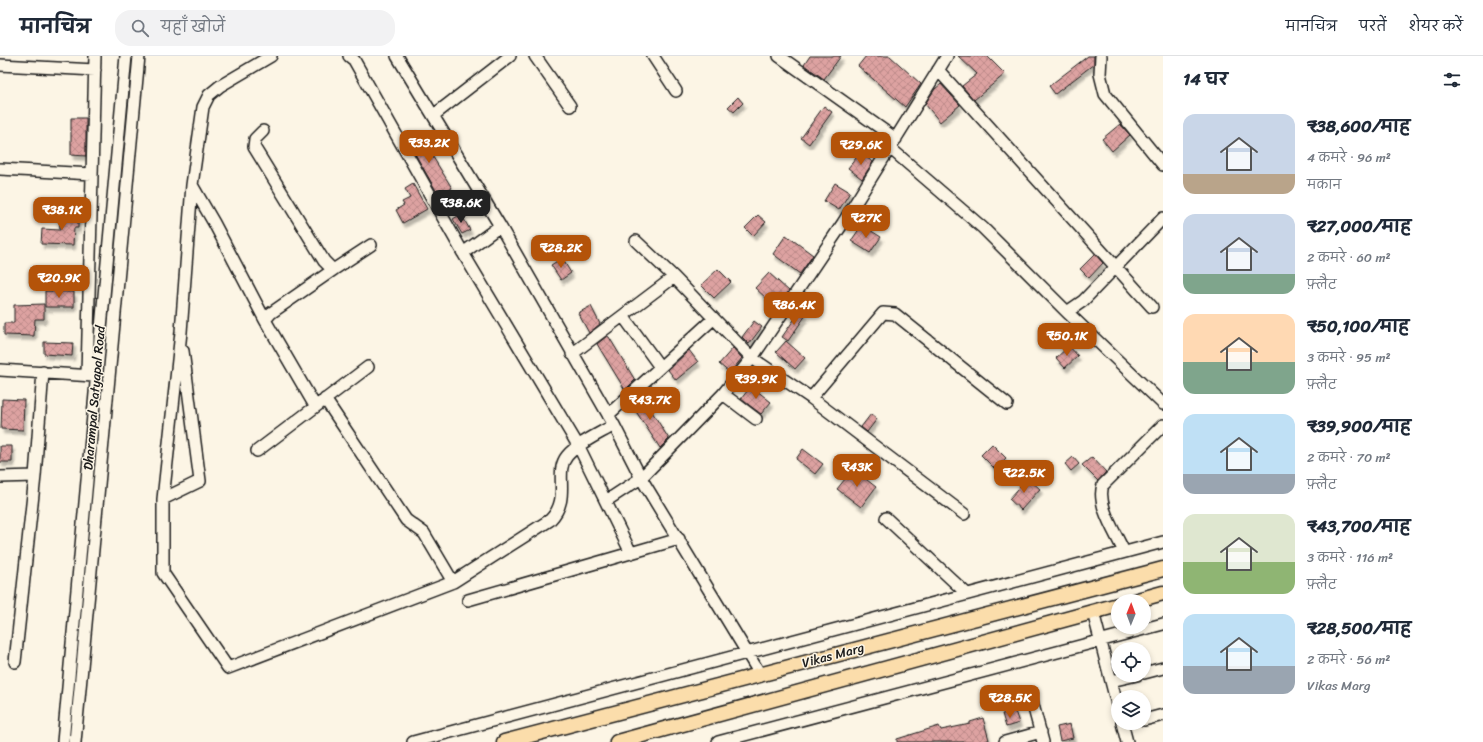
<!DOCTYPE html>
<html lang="hi">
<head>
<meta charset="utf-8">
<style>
  :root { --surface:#fff; --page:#f2f2f3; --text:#1f2937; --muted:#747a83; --line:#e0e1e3; --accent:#b45309 }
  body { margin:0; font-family:Sriracha,"Playpen Sans Deva",sans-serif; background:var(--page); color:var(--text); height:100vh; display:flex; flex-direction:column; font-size:15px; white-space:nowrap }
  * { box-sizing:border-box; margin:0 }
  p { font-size:13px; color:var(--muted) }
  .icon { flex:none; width:22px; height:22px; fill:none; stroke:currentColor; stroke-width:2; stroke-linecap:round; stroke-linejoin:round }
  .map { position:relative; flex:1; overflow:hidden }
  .panel { display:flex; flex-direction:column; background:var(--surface); width:320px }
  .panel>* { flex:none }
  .needle { width:26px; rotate:1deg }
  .controls { position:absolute; left:1111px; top:538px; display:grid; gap:8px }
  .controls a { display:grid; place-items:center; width:40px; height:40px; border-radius:50%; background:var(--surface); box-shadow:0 2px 6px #0003; font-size:20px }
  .price { position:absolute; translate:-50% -34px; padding:0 9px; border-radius:8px; background:var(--accent); color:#fff; font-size:13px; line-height:26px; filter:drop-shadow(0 1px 2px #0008) }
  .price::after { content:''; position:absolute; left:50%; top:24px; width:12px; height:9px; margin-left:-6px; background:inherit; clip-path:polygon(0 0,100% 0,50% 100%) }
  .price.current { background:#222; color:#fff }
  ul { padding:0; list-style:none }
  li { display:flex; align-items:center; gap:12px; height:100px; padding:0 20px }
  li span { display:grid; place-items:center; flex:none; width:112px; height:80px; border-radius:12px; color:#555 }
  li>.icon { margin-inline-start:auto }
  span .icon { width:48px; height:48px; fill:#fffc; stroke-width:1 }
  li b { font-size:17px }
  h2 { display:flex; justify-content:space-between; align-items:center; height:48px; padding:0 20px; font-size:17px }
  header { display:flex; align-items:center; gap:24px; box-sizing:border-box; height:56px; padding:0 20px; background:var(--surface); border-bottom:1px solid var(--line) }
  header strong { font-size:19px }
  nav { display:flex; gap:22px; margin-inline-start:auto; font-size:14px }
  .search { width:280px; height:36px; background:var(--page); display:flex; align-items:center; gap:10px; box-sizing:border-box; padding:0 14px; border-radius:16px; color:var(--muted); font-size:15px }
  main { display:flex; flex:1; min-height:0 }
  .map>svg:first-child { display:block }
  .building { fill:url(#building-cross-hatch); stroke:#1c1c1c; filter:url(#shadow) }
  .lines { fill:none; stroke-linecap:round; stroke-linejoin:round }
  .minor-casing { stroke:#1c1c1c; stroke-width:14 }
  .major-casing { stroke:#1c1c1c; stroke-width:17 }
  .minor { stroke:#fcf5e5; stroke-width:11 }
  .major { stroke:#fbddab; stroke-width:14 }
  .labels { text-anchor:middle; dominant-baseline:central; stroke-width:3; stroke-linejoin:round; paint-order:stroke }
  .street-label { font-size:13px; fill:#1c1c1c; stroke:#fcf5e5 }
</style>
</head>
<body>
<header>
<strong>मानचित्र</strong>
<div class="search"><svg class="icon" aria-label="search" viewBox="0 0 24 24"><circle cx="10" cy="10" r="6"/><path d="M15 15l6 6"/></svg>यहाँ खोजें</div>
<nav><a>मानचित्र</a><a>परतें</a><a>शेयर करें</a></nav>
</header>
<main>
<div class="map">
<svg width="1163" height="686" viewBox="0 0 1163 686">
  <defs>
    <pattern id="building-cross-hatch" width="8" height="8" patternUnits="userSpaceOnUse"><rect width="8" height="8" fill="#dda2a1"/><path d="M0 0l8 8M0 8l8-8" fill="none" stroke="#bd8b8a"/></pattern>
    <filter id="shadow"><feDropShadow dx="2.5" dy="4.5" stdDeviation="1" flood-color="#0004"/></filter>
  </defs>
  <rect width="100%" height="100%" fill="#fcf5e5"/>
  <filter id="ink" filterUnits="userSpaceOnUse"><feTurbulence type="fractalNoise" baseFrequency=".025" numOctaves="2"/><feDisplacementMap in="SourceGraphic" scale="8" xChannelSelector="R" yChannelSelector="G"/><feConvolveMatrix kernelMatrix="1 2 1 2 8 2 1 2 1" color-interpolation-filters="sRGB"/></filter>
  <g filter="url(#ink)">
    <path class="building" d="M 810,0 L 841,0 L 824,23 L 804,9 Z
      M 866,0 L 890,0 L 921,28 L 905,51 L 858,10 Z
      M 958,0 L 987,0 L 1005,18 L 974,44 L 962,30 L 977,18 Z
      M 1088,0 L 1094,0 L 1094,8 L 1055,38 L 1049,30 Z
      M 941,28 L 960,49 L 940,66 L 925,48 L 935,33 Z
      M 738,41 L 743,47 L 734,56 L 728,51 Z
      M 824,50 L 832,56 L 809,88 L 801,82 Z
      M 71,62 L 86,62 L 86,100 L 71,99 Z
      M 1120,68 L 1130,79 L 1112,95 L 1102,83 Z
      M 417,75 L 452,132 L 439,140 L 406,82 Z
      M 860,97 L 873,106 L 862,123 L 848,112 Z
      M 835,127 L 850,136 L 839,154 L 824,145 Z
      M 413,128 L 427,153 L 403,167 L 396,154 L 404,149 L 402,146 L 410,142 L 405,133 Z
      M 78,158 L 78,172 L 74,172 L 73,189 L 41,188 L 42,173 L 60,174 L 59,159 Z
      M 461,158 L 470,174 L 462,178 L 453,163 Z
      M 758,159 L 766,166 L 753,180 L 745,172 Z
      M 862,169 L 881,181 L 870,197 L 851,185 Z
      M 786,179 L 813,199 L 800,218 L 773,198 Z
      M 1095,198 L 1103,207 L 1089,222 L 1080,213 Z
      M 562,202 L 571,217 L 561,224 L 551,209 Z
      M 718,213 L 731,226 L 714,242 L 701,229 Z
      M 769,217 L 789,235 L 777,252 L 755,232 Z
      M 45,235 L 74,236 L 74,251 L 45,251 Z
      M 44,248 L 44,263 L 35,263 L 34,280 L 4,279 L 4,267 L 14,267 L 14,249 Z
      M 591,250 L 600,268 L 589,277 L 578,257 Z
      M 800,255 L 806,259 L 788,285 L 782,281 Z
      M 754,265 L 762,271 L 749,288 L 742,281 Z
      M 607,280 L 609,281 L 635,324 L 625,334 L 597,288 Z
      M 786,285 L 805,302 L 795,313 L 776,296 Z
      M 44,286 L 73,287 L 72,300 L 44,298 Z
      M 1069,290 L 1078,300 L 1065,312 L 1056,302 Z
      M 733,292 L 742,302 L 730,317 L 719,308 Z
      M 689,294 L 698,306 L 676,324 L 668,314 Z
      M 751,330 L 771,346 L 761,358 L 741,343 Z
      M 641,338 L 669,383 L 660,392 L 631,348 Z
      M 2,343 L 24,344 L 23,374 L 1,373 Z
      M 871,358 L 877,363 L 867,376 L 861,371 Z
      M 992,388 L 1006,402 L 995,413 L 981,399 Z
      M 0,390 L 12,390 L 12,406 L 0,406 Z
      M 803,393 L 823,408 L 815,418 L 796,403 Z
      M 1073,401 L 1079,408 L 1071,415 L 1065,408 Z
      M 1092,401 L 1106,416 L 1098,425 L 1082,409 Z
      M 853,413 L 876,431 L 861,451 L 837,433 Z
      M 1028,422 L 1040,433 L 1021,454 L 1009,443 Z
      M 1015,655 L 1019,667 L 1006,671 L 1002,658 Z
      M 983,662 L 989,684 L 982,686 L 897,686 L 897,683 L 939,670 L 941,674 L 970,668 L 970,666 Z
      M 1070,668 L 1073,682 L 1060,685 L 1057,671 Z"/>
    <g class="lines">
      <defs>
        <path id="minor" d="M 271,0 L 220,30 L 209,39 L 203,51 L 192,129 L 181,276 L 163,443 L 163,517 L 228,612 L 453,526 L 550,464 C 572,442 553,417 567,400 C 578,387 599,378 614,369
          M 349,0 L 354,4 L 463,197 L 500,170
          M 397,0 L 500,170 L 614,369 L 641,422 L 760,618
          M 535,0 L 570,50
          M 653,0 L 676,35
          M 779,0 L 896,83
          M 1101,0 L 1100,18 L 1105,38 L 1163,109
          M 0,9 L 95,14
          M 938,14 L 1152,251
          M 434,59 L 510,0
          M 263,75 L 255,83 L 254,91 L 324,205 L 333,214 L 271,257 L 265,264 L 315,350
          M 890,92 L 983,172 L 1067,256 L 1163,348
          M 0,113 L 92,118
          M 192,129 L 214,167 L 265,264
          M 636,185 L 674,221 L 752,302 L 811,342 L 964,458
          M 463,197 L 579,391 L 631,497
          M 333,214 L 371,189
          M 1067,256 L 1083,245 L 1163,162
          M 623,260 L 660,311
          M 572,298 L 674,221
          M 0,314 L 93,320
          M 87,319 L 95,0
          M 723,338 L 756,363
          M 811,342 L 883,257 L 895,258 L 1007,348
          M 325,343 L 406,464 L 424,477 L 453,526
          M 608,359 L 713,263
          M 257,395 L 368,311
          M 0,421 L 35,420
          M 163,443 L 200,425 L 183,295
          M 606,445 L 641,422 L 723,338 L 752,302 L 843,167 L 947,0
          M 886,462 L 966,537
          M 1124,496 C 1116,477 1096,449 1103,429 L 1163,369
          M 468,544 L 679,483
          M 1093,556 L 1118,652
          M 15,606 L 35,420 L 43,316
          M 1144,617 L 1163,612
          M 1111,625 L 1137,619
          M 1032,645 L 1043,686
          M 1144,664 L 1163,659
          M 1122,667 L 1127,686
          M 63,686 L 126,0
          M 75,686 L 139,0
          M 413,686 L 1163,486
          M 718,686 L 1163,568
          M 1005,686 L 1041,676"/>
        <path id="major" d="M 1134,545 L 1163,537
          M 504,686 L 1163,513
          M 617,686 L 1118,549"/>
      </defs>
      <use href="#minor" class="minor-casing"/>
      <use href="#major" class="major-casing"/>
      <use href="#minor" class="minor"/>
      <use href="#major" class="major"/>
    </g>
  </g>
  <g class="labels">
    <g class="street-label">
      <text transform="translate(94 342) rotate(-85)">Dharampal Satyapal Road</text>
      <text transform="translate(833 599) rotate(-15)">Vikas Marg</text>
    </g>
  </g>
</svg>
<div class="controls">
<a><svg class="needle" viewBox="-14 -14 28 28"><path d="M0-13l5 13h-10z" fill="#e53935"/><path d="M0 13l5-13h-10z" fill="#747a83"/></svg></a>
<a><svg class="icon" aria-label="locate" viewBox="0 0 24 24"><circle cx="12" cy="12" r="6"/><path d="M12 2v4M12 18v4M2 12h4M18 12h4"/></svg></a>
<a><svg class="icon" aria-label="layers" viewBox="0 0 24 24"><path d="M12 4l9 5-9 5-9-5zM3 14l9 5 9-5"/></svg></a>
</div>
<b class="price" style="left:429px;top:108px">₹33.2K</b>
<b class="price" style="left:861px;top:110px">₹29.6K</b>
<b class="price current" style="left:461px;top:168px">₹38.6K</b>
<b class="price" style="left:62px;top:175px">₹38.1K</b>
<b class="price" style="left:866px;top:183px">₹27K</b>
<b class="price" style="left:561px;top:213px">₹28.2K</b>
<b class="price" style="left:59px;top:243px">₹20.9K</b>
<b class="price" style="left:794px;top:270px">₹86.4K</b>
<b class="price" style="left:1067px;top:301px">₹50.1K</b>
<b class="price" style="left:756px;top:344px">₹39.9K</b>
<b class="price" style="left:650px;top:365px">₹43.7K</b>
<b class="price" style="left:857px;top:432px">₹43K</b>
<b class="price" style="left:1024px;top:438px">₹22.5K</b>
<b class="price" style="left:1010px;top:663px">₹28.5K</b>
</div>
<section class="panel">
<h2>14 घर<svg class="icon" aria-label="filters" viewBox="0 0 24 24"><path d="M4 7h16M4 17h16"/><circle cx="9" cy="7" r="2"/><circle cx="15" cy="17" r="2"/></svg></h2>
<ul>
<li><span style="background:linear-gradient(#c9d6e8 75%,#b9a48a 0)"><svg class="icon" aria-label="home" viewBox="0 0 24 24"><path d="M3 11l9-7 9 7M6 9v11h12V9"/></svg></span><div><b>₹38,600/माह</b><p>4 कमरे · 96 m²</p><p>मकान</p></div></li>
<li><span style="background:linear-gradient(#c9d6e8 75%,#7fa58c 0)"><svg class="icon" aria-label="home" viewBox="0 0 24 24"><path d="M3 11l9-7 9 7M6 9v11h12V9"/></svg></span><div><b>₹27,000/माह</b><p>2 कमरे · 60 m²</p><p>फ़्लैट</p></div></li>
<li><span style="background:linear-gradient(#ffd9b3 60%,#7fa58c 0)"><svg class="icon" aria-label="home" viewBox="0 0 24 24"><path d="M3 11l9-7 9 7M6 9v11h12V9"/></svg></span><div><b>₹50,100/माह</b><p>3 कमरे · 95 m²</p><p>फ़्लैट</p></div></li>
<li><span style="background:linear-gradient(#bfe0f5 75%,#9aa5b1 0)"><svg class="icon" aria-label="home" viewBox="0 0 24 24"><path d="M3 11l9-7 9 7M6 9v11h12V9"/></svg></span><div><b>₹39,900/माह</b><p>2 कमरे · 70 m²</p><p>फ़्लैट</p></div></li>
<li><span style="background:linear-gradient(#dfe7d0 60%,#8fb573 0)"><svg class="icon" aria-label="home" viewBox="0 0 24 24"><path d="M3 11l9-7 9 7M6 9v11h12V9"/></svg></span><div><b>₹43,700/माह</b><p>3 कमरे · 116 m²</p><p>फ़्लैट</p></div></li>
<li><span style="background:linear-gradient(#bfe0f5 65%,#9aa5b1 0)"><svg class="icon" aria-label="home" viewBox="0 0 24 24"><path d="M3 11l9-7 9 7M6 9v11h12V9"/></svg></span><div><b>₹28,500/माह</b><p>2 कमरे · 56 m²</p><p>Vikas Marg</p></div></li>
</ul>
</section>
</main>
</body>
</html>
